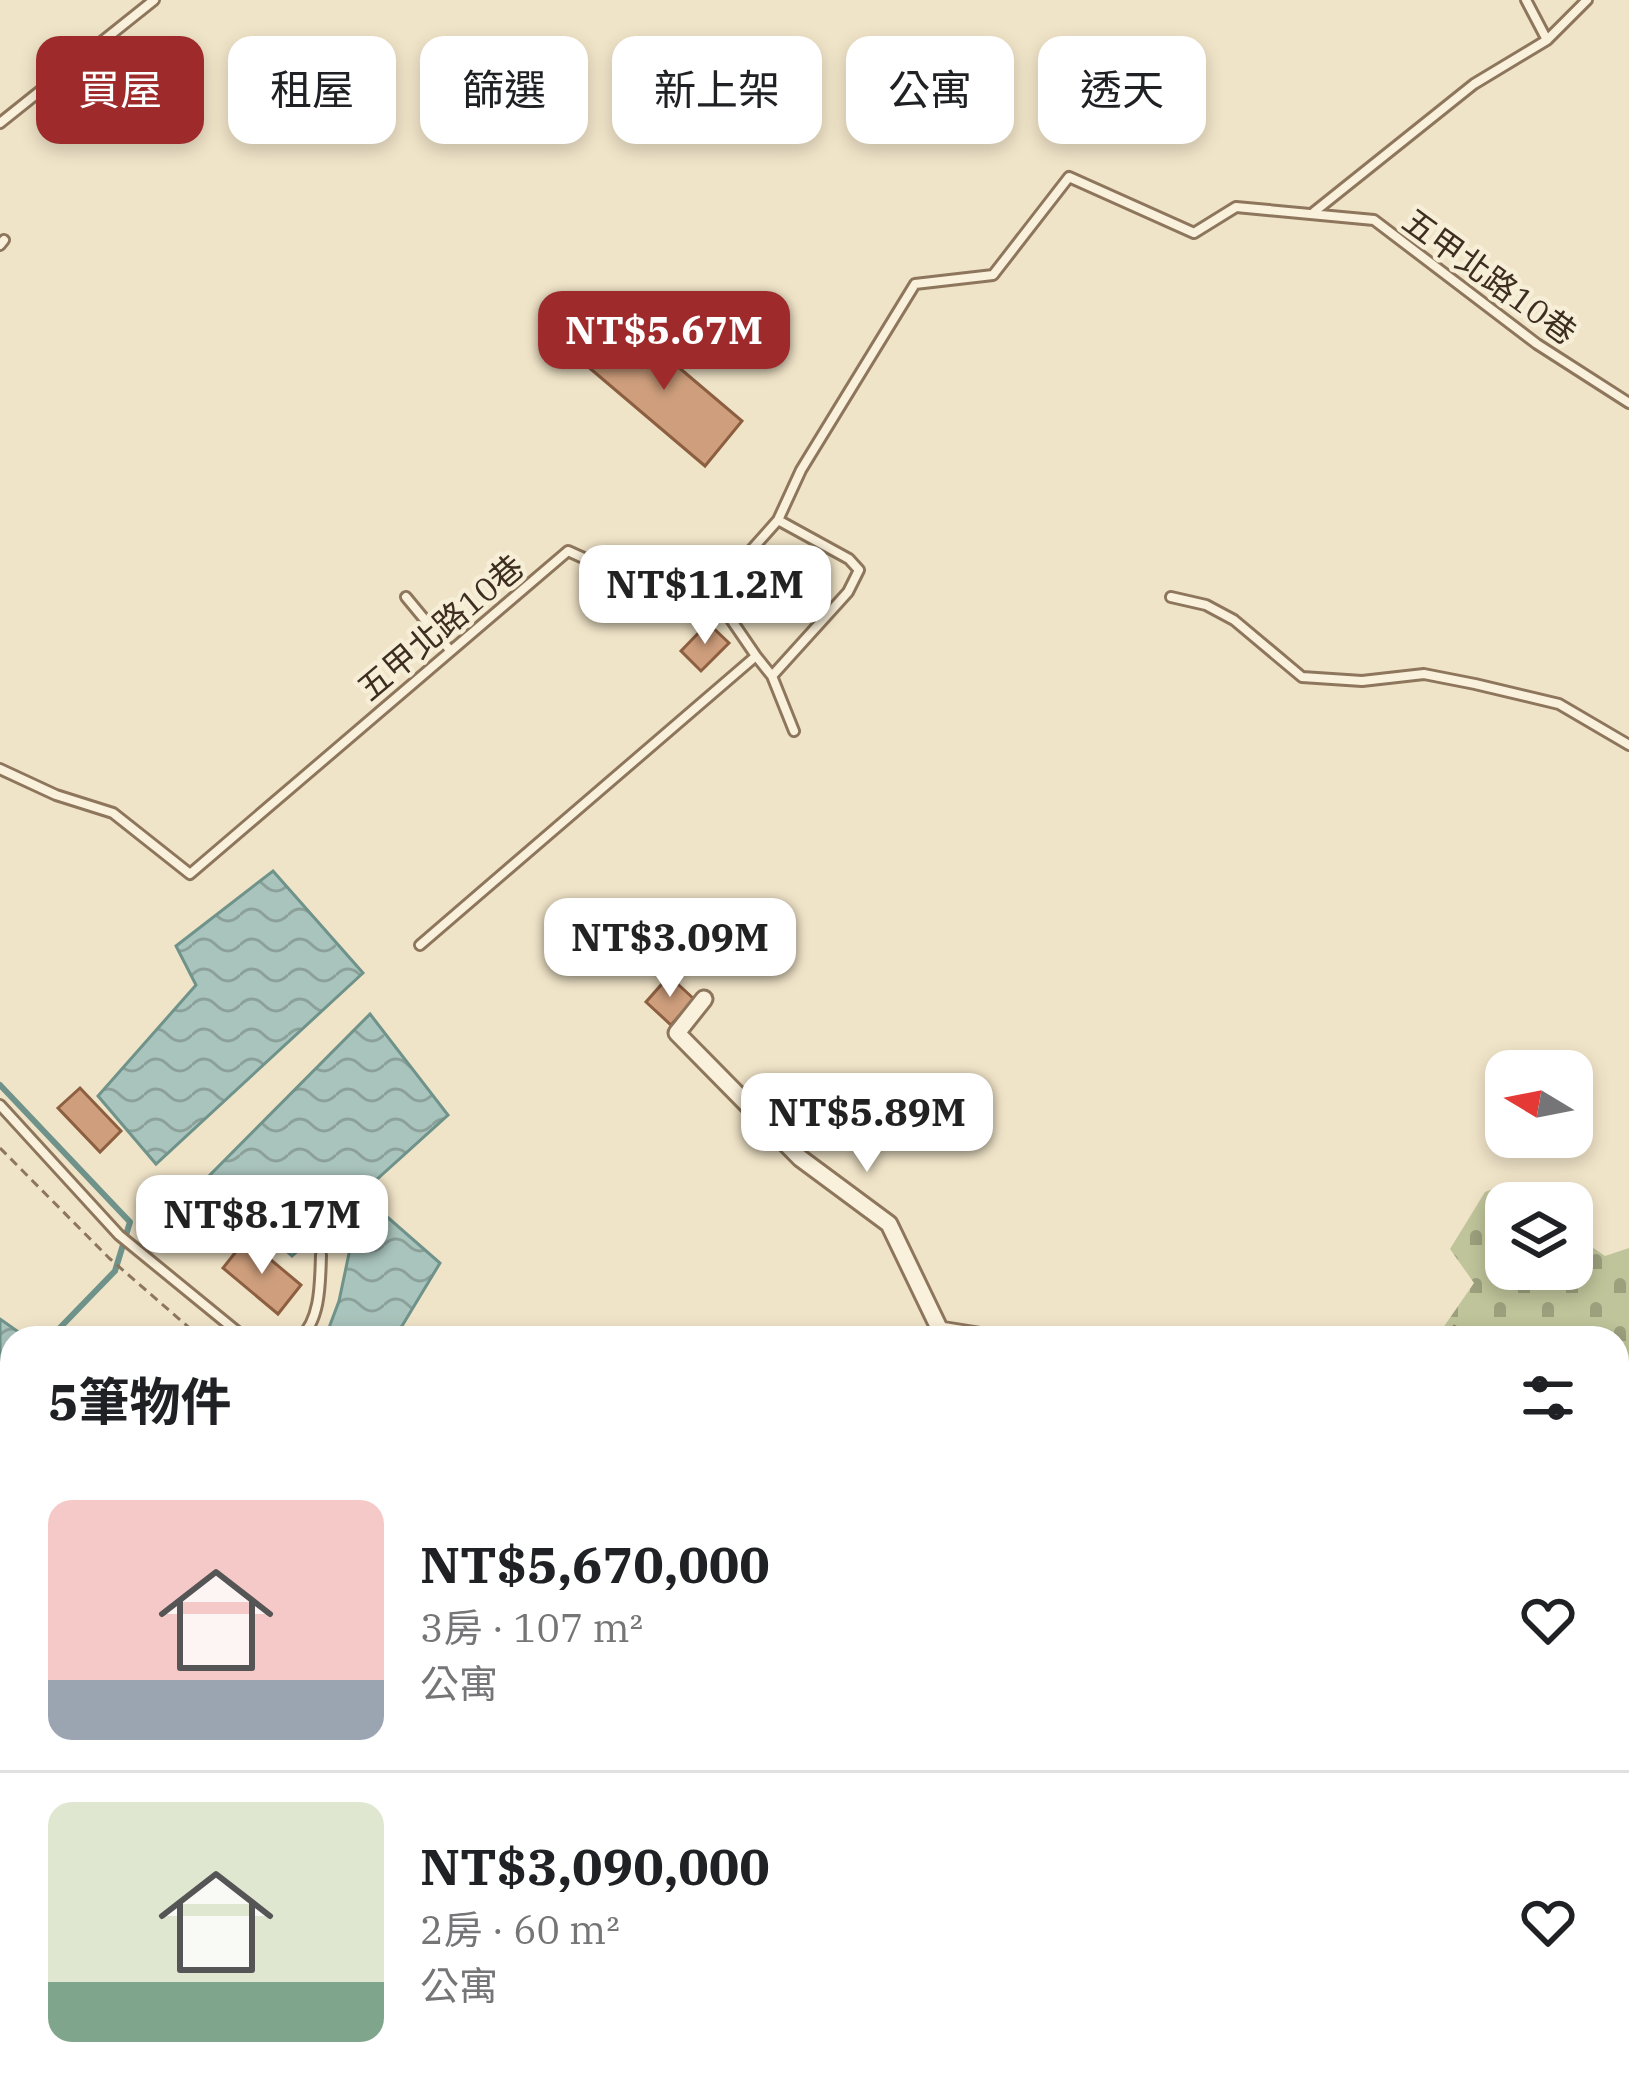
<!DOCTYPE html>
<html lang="zh-TW">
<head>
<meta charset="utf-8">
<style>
  :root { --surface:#fff; --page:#f6f6f6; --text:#202124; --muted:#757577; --line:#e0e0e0; --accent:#9e2a2b }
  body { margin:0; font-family:"IBM Plex Serif","Noto Sans TC",serif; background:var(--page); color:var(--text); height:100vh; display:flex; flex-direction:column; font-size:45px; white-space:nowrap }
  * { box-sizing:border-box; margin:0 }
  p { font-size:39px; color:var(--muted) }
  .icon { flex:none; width:66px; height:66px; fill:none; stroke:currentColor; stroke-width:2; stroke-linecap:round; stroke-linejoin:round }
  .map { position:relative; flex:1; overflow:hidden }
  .drawer { position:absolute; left:0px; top:1326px; width:1629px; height:771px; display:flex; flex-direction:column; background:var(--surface); border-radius:36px 36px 0 0; box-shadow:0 6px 18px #0003 }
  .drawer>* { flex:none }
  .hud { position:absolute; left:36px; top:36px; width:1557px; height:108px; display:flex; gap:24px }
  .needle { width:78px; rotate:280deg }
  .buttons { position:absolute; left:1485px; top:1050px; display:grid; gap:24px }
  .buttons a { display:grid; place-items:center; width:108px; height:108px; border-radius:24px; background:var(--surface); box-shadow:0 6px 18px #0003; font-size:60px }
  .price { position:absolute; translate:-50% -102px; padding:0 27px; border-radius:24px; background:#fff; color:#222; font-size:39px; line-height:78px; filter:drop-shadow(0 3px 6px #0008) }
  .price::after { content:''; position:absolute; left:50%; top:72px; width:36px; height:27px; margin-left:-18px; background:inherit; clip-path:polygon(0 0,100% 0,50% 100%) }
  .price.active { background:var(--accent); color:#fff }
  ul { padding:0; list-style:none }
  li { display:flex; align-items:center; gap:36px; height:300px; padding:0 48px }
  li+li { border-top:3px solid var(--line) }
  li span { display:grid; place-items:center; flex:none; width:336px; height:240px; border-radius:24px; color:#555 }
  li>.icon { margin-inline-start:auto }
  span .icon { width:144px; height:144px; fill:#fffc; stroke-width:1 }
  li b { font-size:51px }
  h2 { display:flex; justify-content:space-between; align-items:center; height:144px; padding:0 48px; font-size:51px }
  .chip { padding:0 42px; border-radius:24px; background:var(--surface); box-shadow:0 6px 18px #0003; font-size:42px; line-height:108px }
  .chip.active { background:var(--accent); color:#fff }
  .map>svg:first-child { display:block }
  .cemetery { fill:url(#cemetery-stones) }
  .water { fill:url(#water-waves); stroke:#6f938a; stroke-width:3 }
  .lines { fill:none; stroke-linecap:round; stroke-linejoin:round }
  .stream { stroke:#6f938a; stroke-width:6 }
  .building { fill:#cf9f7d; stroke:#8d5f41; stroke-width:3 }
  .service-casing { stroke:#8d765c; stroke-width:14 }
  .minor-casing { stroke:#8d765c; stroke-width:21 }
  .path { stroke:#8d765c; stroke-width:3; stroke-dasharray:9 6; stroke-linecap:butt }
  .service { stroke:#faf1dc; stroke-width:8 }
  .minor { stroke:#faf1dc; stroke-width:15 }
  .labels { text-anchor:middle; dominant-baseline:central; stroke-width:9; stroke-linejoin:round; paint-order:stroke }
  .street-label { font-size:33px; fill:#3d2e20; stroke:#f7eed8 }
</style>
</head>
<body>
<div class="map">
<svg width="1629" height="2095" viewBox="0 0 1629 2095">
  <defs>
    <pattern id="cemetery-stones" width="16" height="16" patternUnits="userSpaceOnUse" patternTransform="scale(3)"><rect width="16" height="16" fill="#bfc49a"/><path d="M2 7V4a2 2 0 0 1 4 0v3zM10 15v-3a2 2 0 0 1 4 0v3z" fill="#9ca07d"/></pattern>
    <pattern id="water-waves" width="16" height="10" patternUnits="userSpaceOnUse" patternTransform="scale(3)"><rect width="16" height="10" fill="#a9c4bc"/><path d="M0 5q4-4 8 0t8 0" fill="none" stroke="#8ba098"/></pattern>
  </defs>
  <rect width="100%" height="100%" fill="#f0e4c8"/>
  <path class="cemetery" d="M 1503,1185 L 1529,1203 L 1506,1203 L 1506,1269 L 1572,1269 L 1572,1233 L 1605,1256 L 1629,1248 L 1629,1522 L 1617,1507 L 1617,1338 L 1436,1338 L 1474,1283 L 1450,1249 L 1485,1192 Z"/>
  <path class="water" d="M 273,871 L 363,973 L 156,1164 L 98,1096 L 196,985 L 176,946 Z
    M 370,1014 L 448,1115 L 292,1256 L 206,1179 Z
    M 385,1215 L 440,1263 L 402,1326 L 385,1338 L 333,1338 L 327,1333 L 339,1301 L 351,1244 Z
    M 0,1319 L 27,1338 L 12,1338 L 12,2085 L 885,2085 L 880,2095 L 0,2095 Z"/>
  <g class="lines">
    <path class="stream" d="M 0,1085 L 130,1222 L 115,1271 L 50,1338"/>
  </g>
  <path class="building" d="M 624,321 L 742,421 L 705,466 L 586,365 Z
    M 708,623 L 729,643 L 701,671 L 681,651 Z
    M 669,976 L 694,999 L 671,1025 L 646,1002 Z
    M 80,1088 L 121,1131 L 100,1152 L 58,1108 Z
    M 246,1239 L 301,1285 L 278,1314 L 223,1268 Z"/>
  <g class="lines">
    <defs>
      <path id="service" d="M 1526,0 L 1547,40
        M 0,123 L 154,0
        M 1314,212 L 1474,84 L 1547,40 L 1587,0
        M 0,245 L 4,240
        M 713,593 L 778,520 L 801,470 L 915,284 L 993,275 L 1069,177 L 1194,233 L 1236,207 L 1374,220 L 1537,344 L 1629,403
        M 406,597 L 449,649
        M 1171,597 L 1206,605 L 1234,620 L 1302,677 L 1362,681 L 1424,674 L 1475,684 L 1559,704 L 1629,745
        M 756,656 L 772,676 L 794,731
        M 772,676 L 848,592 L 859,570 L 849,559 L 778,520
        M 0,769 L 56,795 L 113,813 L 190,874 L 568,551 L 608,569 L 649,556 L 663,558 L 713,593 L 756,656 L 420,945
        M 0,1105 L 119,1235 L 245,1338
        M 300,1338 C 321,1319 320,1282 321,1255
        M 1617,1720 L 1629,1720
        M 1617,1817 L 1629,1808
        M 1617,2033 L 1629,2037"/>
      <path id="minor" d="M 704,999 L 677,1033 L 800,1158 L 889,1224 L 940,1330 L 990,1338"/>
    </defs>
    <use href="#service" class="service-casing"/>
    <use href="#minor" class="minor-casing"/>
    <path class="path" d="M 0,1148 L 109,1258 L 201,1338
      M 1453,1326 L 1481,1338
      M 1617,1417 L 1629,1423"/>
    <use href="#service" class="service"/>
    <use href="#minor" class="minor"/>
  </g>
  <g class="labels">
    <g class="street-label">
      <text transform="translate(1490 276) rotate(36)">五甲北路10巷</text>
      <text transform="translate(440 627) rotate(-40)">五甲北路10巷</text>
    </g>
  </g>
</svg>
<div class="buttons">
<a><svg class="needle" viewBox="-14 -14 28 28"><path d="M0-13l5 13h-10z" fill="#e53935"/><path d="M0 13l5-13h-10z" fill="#757577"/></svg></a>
<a><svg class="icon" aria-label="layers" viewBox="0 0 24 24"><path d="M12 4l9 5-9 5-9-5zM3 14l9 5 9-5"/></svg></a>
</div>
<b class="price active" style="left:664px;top:393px">NT$5.67M</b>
<b class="price" style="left:705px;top:647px">NT$11.2M</b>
<b class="price" style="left:670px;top:1000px">NT$3.09M</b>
<b class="price" style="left:867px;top:1175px">NT$5.89M</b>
<b class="price" style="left:262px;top:1277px">NT$8.17M</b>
<div class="hud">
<a class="chip active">買屋</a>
<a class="chip">租屋</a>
<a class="chip">篩選</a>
<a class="chip">新上架</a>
<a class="chip">公寓</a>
<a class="chip">透天</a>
</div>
<section class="drawer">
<h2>5筆物件<svg class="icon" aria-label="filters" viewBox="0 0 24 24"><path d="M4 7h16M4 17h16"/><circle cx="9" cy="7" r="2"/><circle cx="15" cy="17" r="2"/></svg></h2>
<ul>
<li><span style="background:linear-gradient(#f6c9c9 75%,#9aa5b1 0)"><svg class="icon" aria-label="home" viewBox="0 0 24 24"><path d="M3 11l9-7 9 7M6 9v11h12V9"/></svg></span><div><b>NT$5,670,000</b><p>3房 · 107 m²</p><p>公寓</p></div><svg class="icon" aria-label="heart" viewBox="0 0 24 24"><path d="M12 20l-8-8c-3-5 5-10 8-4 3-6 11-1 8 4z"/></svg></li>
<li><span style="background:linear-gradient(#dfe7d0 75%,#7fa58c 0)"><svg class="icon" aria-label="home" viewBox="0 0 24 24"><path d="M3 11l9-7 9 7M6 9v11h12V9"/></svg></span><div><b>NT$3,090,000</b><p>2房 · 60 m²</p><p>公寓</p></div><svg class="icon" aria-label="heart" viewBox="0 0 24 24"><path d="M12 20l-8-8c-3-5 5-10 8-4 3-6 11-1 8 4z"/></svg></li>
</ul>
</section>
</div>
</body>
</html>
